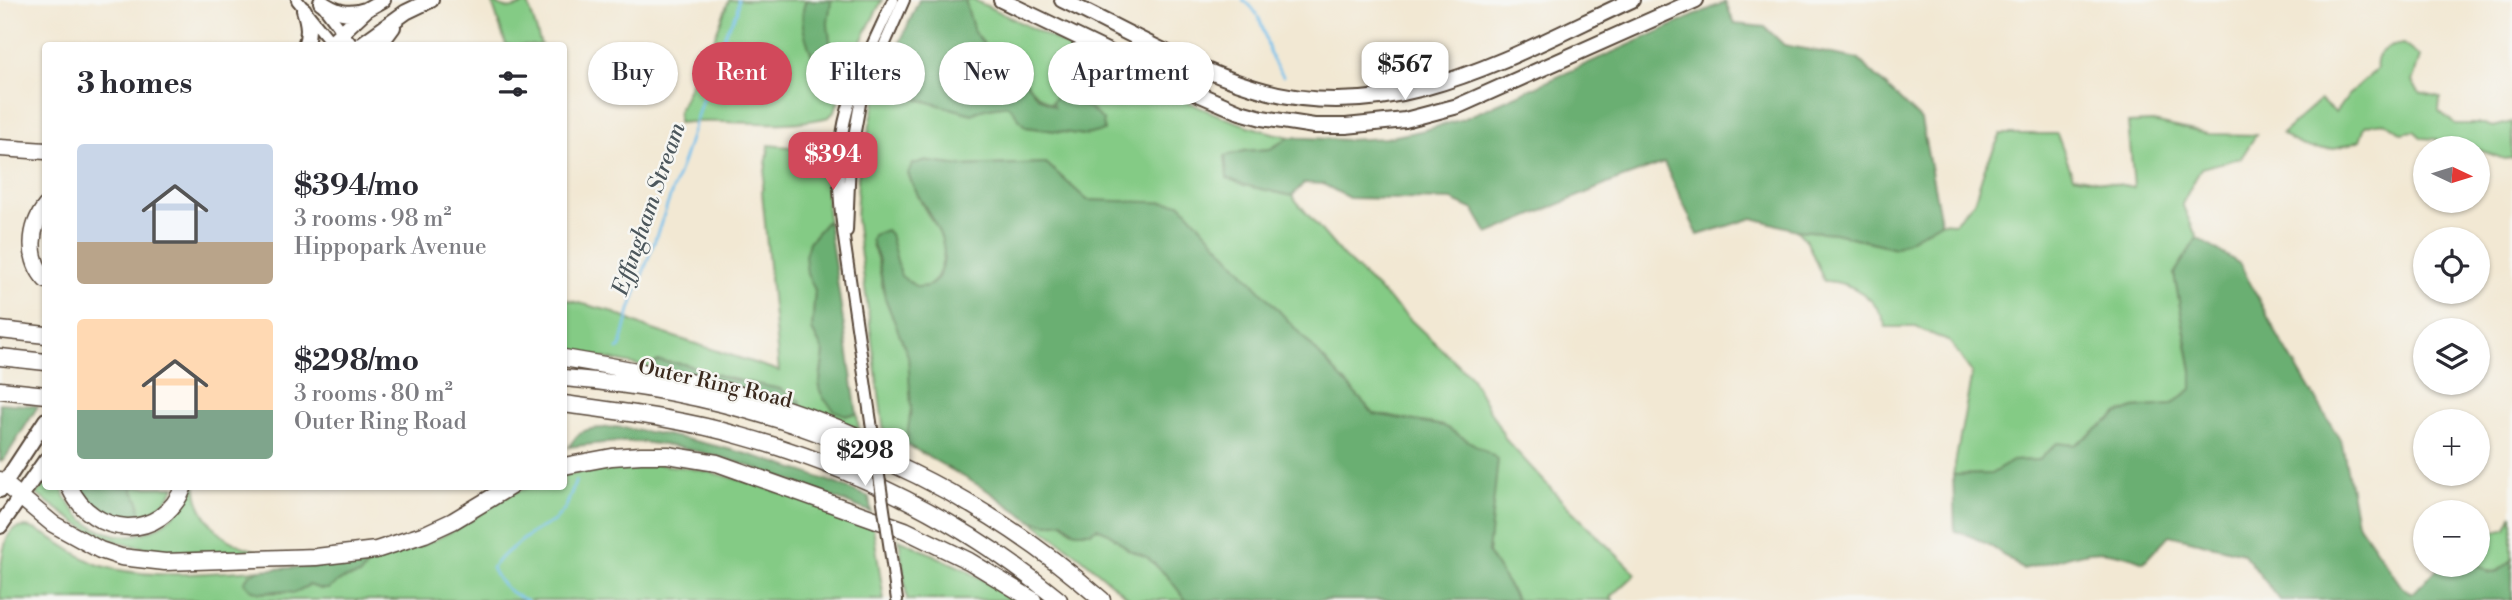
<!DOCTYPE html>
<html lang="en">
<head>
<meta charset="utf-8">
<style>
  :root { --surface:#fff; --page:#f2f2f3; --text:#2b2b33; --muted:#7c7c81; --accent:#d1495b }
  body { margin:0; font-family:"Libre Bodoni",serif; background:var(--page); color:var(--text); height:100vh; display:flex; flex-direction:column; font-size:26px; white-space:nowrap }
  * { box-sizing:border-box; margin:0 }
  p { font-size:23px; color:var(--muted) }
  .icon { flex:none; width:38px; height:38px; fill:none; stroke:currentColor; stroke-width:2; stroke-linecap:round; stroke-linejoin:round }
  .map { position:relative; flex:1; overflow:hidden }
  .side { position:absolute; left:42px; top:42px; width:525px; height:448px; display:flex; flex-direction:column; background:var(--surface); border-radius:7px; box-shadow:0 2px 5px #0004 }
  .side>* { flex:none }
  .top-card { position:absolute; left:588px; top:42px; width:665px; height:63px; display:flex; gap:14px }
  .needle { width:46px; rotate:94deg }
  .controls { position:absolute; left:2413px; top:136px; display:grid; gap:14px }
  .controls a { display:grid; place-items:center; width:77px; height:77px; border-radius:50%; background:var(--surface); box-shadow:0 2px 5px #0004; font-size:35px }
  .price { position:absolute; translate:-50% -60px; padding:0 16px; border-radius:14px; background:#fff; color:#222; font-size:23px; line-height:46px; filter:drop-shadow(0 2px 4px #0008) }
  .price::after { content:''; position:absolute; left:50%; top:42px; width:21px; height:16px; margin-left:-10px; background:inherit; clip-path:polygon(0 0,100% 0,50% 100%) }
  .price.selected { background:var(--accent); color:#fff }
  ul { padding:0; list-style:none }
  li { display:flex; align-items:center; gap:21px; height:175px; padding:0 35px }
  li span { display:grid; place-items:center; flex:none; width:196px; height:140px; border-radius:7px; color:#555 }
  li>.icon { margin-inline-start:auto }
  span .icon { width:84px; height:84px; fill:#fffc; stroke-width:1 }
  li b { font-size:30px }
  h2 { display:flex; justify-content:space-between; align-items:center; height:84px; padding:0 35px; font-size:30px }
  .tag { padding:0 24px; border-radius:32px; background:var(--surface); box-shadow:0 2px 5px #0004; font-size:24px; line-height:63px }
  .tag.selected { background:var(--accent); color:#fff }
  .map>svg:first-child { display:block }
  .green { fill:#84cb85; stroke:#607a52; stroke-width:2 }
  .forest { fill:#6baf72; stroke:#536c48; stroke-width:2 }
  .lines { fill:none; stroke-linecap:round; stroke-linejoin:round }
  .stream { stroke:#73c0ed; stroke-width:2.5 }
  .minor-casing { stroke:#564639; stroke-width:14 }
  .major-casing { stroke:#564639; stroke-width:18 }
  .highway-casing { stroke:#564639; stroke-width:19 }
  .minor { stroke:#fff; stroke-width:10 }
  .major { stroke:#fff; stroke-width:14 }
  .highway { stroke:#fff; stroke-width:16 }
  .minor-bridge-casing { stroke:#564639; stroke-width:14; stroke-linecap:butt }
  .minor-bridge { stroke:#fff; stroke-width:10 }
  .labels { text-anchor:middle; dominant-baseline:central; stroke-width:5; stroke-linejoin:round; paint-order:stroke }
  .street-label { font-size:21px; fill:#3b2a1e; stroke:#f6f6f2 }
  .water-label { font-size:23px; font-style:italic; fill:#4c575c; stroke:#f6f6f2 }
</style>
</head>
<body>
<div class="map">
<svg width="2512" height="600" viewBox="0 0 2512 600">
  <rect width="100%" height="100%" fill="#f6f6f2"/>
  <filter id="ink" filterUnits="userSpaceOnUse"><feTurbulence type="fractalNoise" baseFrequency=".0143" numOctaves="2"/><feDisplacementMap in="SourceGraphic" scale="14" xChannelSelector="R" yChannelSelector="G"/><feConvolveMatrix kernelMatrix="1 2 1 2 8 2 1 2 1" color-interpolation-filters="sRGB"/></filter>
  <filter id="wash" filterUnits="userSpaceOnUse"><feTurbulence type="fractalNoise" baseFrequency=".00686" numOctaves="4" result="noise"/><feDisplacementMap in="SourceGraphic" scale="28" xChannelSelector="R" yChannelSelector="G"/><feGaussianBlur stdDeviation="1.57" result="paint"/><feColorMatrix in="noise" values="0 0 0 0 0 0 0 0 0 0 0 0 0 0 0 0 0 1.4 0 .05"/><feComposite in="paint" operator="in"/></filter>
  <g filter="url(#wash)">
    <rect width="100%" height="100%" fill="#f2e8d3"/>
    <path class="green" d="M 729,0 L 882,0 L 852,59 L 835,111 L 829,117 C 780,130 728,118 678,123 L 678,112 L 703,56 L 713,42 Z
      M 965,0 L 974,0 C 1037,30 1099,63 1163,91 C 1205,110 1245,128 1290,137 L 1270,149 L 1244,151 L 1244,185 L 1292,196 L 1343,256 L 1471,377 L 1507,441 L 1566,505 L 1636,574 L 1611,597 L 1613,600 L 1517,600 L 1488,553 L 1497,459 L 1444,426 L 1374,414 L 1180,204 L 1087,200 L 1046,163 L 961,166 L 923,161 L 911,182 C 917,192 920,202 926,211 C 931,221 941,228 943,239 C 948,264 931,309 902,278 C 894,270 894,253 892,242 L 872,245 C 881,262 879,278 885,296 C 889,312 898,326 904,342 C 915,372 914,412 906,444 L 884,432 L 856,219 L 858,177 L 877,94 L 888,97 L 903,95 L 972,114 C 983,107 994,108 1007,105 C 1017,111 1017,120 1026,127 L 1085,135 C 1075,126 1066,115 1055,107 C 1041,97 1031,93 1023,76 L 1014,73 L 998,74 L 986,58 L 984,44 L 974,32 Z
      M 492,2 C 509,11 509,10 528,3 L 541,45 L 506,45 Z
      M 2403,44 L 2420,57 L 2412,82 L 2420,93 L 2440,98 L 2439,111 L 2455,124 L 2484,124 L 2493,127 L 2512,122 L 2512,158 L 2504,159 L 2474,148 L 2442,147 L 2436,139 L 2422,138 L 2414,131 L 2401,133 C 2388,121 2382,120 2365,126 L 2360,140 C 2331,152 2308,154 2282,134 L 2320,100 L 2335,113 L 2343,102 L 2346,101 L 2348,95 L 2377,69 C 2374,51 2387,46 2403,44 Z
      M 2153,122 L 2208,134 L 2256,135 L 2241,158 L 2201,168 L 2182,204 L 2197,238 L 2174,275 L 2192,371 L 2192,389 L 2171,405 L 2134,408 L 2118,414 L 2075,445 L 2057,443 L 2040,460 L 2013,461 L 1991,474 L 1953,475 L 1972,373 L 1950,342 L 1916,327 L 1886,327 C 1877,298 1854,282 1824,281 L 1807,241 L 1796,230 L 1835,233 L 1895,248 L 1941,222 L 1954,223 L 1974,202 L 1985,167 L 2001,134 L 2057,134 L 2073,176 L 2134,187 L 2128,123 Z
      M 769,145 L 820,150 L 824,156 L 828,220 L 809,242 L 807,274 L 815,290 L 812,330 L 824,353 L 820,377 L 846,415 L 857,414 L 859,430 L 801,408 L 780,389 L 727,378 L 685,364 L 652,368 L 564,350 L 564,299 L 610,311 L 647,328 L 779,371 L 762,192 Z
      M 653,464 C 730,469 802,501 873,527 L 884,600 L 0,600 C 0,580 0,542 13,530 C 19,527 28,526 34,529 C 57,539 75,556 99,565 C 149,581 207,572 259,570 L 249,575 L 260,593 C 282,591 290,596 309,585 L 321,589 L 328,589 L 343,579 L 360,574 L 365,567 L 361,563 C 398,556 433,543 466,523 C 486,511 507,492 531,487 C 541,484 554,487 564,486 L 564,475 L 615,465 Z
      M 45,482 L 46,486 L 61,487 C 86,552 166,551 191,487 L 196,487 C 195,504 212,529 227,539 C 236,545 249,548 259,552 C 209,551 151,556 104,537 C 79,527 58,509 36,494 Z
      M 135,487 L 175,487 C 166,503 155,513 136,518 L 132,490 Z
      M 2512,514 L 2512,560 C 2496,573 2496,576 2478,565 L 2478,536 L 2506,528 Z
      M 1035,520 L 1047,524 L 1063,522 L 1072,531 L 1097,528 L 1109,533 L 1129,550 L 1147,557 L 1167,576 L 1186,600 L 1131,600 L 1078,555 L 1032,521 Z
      M 899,539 L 964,569 L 1017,600 L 907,600 Z"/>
    <path class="forest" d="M 806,0 L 831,0 C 831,8 828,16 828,24 C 829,41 837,56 819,67 L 816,67 C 809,45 796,23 806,0 Z
      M 919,0 L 965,0 L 974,32 L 984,44 L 986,58 L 997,64 L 999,74 L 1021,75 C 1034,93 1033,95 1054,106 L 1052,101 L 1058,95 L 1089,108 L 1103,120 L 1104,131 L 1085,135 L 1026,127 C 1017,120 1017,111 1007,105 C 995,108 983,107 972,114 L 903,95 L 888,97 L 877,94 Z
      M 1725,2 L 1735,24 L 1765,27 L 1784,45 L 1858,59 L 1921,120 L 1941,222 L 1895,248 L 1835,233 L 1796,230 L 1753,218 L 1698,235 L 1664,163 L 1617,180 L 1488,234 L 1474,210 L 1452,200 L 1349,198 L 1323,184 L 1304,183 L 1292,196 L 1244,185 L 1227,178 L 1225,156 L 1244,151 L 1270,149 L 1290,137 L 1347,140 L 1386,138 L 1425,130 L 1463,119 Z
      M 923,161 L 961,166 L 1046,163 L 1087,200 L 1180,203 L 1374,414 L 1444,426 L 1498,459 L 1488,553 L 1517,600 L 1186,600 L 1167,576 L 1147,557 L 1129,550 L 1109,533 L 1097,528 L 1091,532 L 1075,532 L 1063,522 L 1047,524 L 1032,521 L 985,489 L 906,444 L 911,408 L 908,356 L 885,298 L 878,257 L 871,240 L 873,235 L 886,230 L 890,234 L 901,276 L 917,287 C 928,287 934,285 939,275 C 958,236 918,208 908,173 L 913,164 Z
      M 828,220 L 857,414 L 846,415 L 835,411 L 824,399 L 819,389 L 824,353 L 812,330 L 815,290 L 807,274 L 805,256 L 809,242 Z
      M 2197,238 L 2240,264 L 2279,338 L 2342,443 L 2357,522 L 2402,587 L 2412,594 L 2441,565 L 2479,565 L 2490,573 L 2496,573 L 2512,560 L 2512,600 L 2280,600 L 2243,553 L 2169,535 L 2144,562 C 2087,539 2075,559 2022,569 C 2000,551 1981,538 1955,531 L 1953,475 L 1991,474 L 2013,461 L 2039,460 L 2057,443 L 2075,445 L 2118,414 L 2134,408 L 2171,405 L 2192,389 L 2192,370 L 2174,274 Z
      M 658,361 L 685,364 L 727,378 L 780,389 L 800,401 L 801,408 L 652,368 L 652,364 Z
      M 0,403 L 38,406 L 4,460 L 0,461 Z
      M 616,427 C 704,439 787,462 869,497 L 871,512 C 795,483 721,449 639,442 C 616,441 592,444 569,447 C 582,424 593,430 616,427 Z
      M 78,487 L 135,487 L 132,490 L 139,501 L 140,513 L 136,518 C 110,521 92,508 78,487 Z
      M 361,563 L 366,567 L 360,575 L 343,579 L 328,589 L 321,589 L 309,585 L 294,593 L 277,591 L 260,593 L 250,589 L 244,582 L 249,575 L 259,570 Z"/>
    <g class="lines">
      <path class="stream" d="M 1243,0 C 1264,14 1263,35 1271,56 C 1273,63 1279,70 1283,76
        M 618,349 L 621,346 L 630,310 L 684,158 L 706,87 L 727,29 L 737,12 L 738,0
        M 527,600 C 511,595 499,583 492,568 L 501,557 L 533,532 L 554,521 L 566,507 L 576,480"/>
    </g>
  </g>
  <g filter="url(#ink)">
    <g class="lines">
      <defs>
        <path id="minor" d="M 297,0 L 334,46
          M 321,3 L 353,46
          M 847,231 L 850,159 L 861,98 L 904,0
          M 871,422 C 864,374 857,327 850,279 C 843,231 834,184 842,135 C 849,88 874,43 893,0
          M 890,550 L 897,600"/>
        <path id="major" d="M 1001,0 L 1182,87 L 1240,112 L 1262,118 L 1314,126 L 1346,126 L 1405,120 L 1458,106 L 1696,0
          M 1062,0 C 1122,29 1191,69 1255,88 C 1391,130 1512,55 1632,0
          M 321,2 C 335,12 348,16 365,10
          M 304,10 C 308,22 310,33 305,46
          M 327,46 L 367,9 L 383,0
          M 359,46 L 406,12 L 431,0
          M 379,46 L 393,27
          M 0,490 L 46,420
          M 0,526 L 46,460"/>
        <path id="highway" d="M 0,148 L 46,151
          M 46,206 C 29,227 27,259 46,280
          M 0,330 L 46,335
          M 0,357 L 46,362
          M 564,358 C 665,375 767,395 861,438
          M 564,378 C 761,394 953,468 1102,600
          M 0,390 L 46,395
          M 564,404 C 623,412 683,419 741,436 C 857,468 966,523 1059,600
          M 564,466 L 612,457 L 641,455 L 668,455 L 717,463 L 905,530 L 969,561 L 1033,600
          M 0,480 L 53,524 L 100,550 L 121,557 L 165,562 L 316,557 L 376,550 L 425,534 L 453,521 L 511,486
          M 69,486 C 93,539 162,542 184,486"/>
      </defs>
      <use href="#minor" class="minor-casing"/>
      <use href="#major" class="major-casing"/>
      <use href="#highway" class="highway-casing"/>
      <use href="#minor" class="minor"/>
      <use href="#major" class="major"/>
      <use href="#highway" class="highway"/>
      <defs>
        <path id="minor-bridge" d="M 871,422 L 890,550"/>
      </defs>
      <use href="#minor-bridge" class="minor-bridge-casing"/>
      <use href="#minor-bridge" class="minor-bridge"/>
    </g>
  </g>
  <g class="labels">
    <g class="street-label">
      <text transform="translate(715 384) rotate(13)">Outer Ring Road</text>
    </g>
    <g class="water-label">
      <text transform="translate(649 209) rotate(-71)">Effingham Stream</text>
    </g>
  </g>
</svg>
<div class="controls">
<a><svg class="needle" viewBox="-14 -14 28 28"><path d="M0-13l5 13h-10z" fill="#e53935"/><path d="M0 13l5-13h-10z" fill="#7c7c81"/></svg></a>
<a><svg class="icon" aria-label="locate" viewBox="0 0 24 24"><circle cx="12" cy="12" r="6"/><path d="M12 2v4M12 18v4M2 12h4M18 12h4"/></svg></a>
<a><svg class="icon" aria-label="layers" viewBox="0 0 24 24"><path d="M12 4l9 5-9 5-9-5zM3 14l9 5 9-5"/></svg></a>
<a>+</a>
<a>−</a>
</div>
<b class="price" style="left:1405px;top:102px">$567</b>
<b class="price selected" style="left:833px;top:192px">$394</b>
<b class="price" style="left:865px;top:488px">$298</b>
<div class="top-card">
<a class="tag">Buy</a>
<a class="tag selected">Rent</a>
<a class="tag">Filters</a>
<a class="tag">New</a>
<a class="tag">Apartment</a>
</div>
<section class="side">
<h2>3 homes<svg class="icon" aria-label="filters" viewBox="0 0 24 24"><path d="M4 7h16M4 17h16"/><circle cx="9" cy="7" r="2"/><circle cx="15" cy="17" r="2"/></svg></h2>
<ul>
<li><span style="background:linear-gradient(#c9d6e8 70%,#b9a48a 0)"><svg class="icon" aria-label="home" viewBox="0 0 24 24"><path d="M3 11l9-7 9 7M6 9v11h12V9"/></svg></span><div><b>$394/mo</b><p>3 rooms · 98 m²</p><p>Hippopark Avenue</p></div></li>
<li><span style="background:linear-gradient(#ffd9b3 65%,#7fa58c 0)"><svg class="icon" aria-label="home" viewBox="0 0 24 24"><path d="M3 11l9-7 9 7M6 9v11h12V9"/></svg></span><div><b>$298/mo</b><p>3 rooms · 80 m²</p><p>Outer Ring Road</p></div></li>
</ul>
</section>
</div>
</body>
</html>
